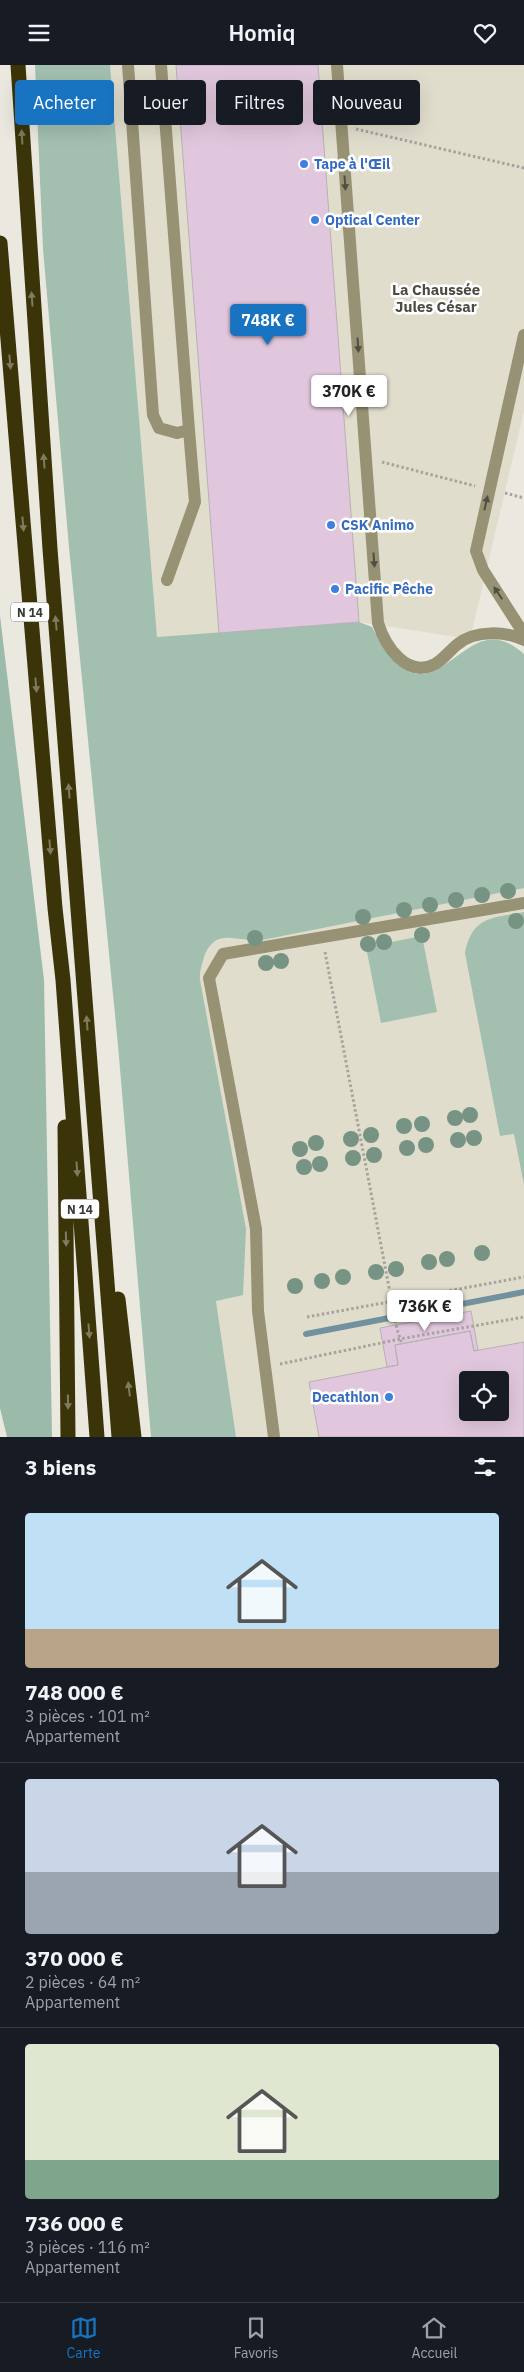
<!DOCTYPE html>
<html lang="fr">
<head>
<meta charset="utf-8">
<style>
  :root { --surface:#171b24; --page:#242831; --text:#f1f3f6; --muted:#9ea1a6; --line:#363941; --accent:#1874c0 }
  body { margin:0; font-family:"IBM Plex Sans",sans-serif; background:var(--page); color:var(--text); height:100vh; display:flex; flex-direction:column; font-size:19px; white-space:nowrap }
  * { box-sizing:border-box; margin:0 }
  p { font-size:16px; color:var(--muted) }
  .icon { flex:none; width:28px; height:28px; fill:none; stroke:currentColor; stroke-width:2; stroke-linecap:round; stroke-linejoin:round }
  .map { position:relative; height:1372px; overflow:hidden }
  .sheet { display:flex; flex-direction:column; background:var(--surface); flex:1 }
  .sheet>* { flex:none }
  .hud { position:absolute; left:15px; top:15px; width:495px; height:45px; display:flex; gap:10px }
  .buttons { position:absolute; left:459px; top:1306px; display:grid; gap:10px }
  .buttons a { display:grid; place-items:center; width:50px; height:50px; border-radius:5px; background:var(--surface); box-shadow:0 5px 20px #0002; font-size:25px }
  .price { position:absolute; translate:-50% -42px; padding:0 11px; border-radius:5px; background:#fff; color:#222; font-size:16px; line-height:32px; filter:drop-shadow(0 1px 2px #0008) }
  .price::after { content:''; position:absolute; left:50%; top:30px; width:15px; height:11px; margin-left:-8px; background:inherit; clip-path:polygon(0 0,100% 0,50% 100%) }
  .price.selected { background:var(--accent); color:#fff }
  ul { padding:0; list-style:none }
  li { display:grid; align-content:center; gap:10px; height:265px; padding:0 25px }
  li+li { border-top:1px solid var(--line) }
  li span { display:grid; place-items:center; height:155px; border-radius:5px; color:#555 }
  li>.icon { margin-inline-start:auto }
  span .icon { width:90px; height:90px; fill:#fffc; stroke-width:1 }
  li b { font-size:21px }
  h2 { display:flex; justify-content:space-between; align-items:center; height:60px; padding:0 25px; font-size:21px }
  .tag { padding:0 18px; border-radius:5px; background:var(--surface); box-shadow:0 5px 20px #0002; font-size:18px; line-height:45px }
  .tag.selected { background:var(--accent); color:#fff }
  header { display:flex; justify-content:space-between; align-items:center; height:65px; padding:0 25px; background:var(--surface); font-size:22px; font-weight:600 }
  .menu { display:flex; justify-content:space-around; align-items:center; height:70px; border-top:1px solid var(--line); background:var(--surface); font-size:14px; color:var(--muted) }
  .menu a { display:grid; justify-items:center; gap:2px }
  .menu .selected { color:var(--accent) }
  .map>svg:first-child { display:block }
  .built { fill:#e1ddcd; fill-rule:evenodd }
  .green { fill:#a2bfaf }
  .forest { fill:#9cbaaa }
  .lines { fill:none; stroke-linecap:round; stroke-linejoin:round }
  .stream { stroke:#72919f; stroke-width:6 }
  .building { fill:#e1c7dd; stroke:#b7b0b6; fill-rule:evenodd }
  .path { stroke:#a5a49d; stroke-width:3; stroke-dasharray:2.5 2.5; stroke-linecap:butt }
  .minor { stroke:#979273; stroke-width:12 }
  .highway { stroke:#3a3408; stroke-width:15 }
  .tree { fill:#769383 }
  .oneway { fill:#7f7b5e }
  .oneway2 { fill:#504e44 }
  .shop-dot { fill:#3f7fe0; stroke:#fff; stroke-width:2 }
  .labels { text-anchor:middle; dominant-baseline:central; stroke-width:5; stroke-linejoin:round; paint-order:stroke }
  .shield { fill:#fff; stroke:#747471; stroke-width:1 }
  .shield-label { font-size:12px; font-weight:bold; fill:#383834 }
  .shop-label { font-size:14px; font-weight:bold; fill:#366cbe; stroke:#fff; text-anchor:start }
  .neighbourhood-label { font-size:15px; font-weight:bold; fill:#4c4a43; stroke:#fff }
</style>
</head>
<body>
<header><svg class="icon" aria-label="menu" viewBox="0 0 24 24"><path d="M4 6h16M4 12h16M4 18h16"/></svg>Homiq<svg class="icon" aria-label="heart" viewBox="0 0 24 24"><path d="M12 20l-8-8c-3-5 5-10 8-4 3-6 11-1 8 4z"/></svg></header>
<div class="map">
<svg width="524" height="1372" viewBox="0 0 524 1372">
  <rect width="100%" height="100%" fill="#eae8df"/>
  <path class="built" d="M 110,0 L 524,0 L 524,346 L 470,574 L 359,557 L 157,573 Z
    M 524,654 L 524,1372 L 236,1372 L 216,1235 L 185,874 ZM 468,1315 L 500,1315 L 500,1348 L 468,1348 Z"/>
  <path class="green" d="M 35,0 L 110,0 L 157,572 L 359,557 L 372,562 C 382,583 404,620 433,606 C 466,591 484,554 524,589 L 524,823 L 257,876 C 233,874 214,864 204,892 C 202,900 199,907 200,915 L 246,1164 L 243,1230 L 216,1236 L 236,1372 L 151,1372 L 118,980 L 69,482 L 43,184 Z
    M 524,847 L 524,1120 L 514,1069 L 500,1071 L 465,888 C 472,851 492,853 524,847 Z
    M 422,871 L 437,947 L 381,958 L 366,882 Z"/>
  <path class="forest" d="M 0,551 L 44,915 L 52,1372 L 7,1372 L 0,1343 Z"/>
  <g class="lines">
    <path class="stream" d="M 306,1269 L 524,1227"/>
  </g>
  <path class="building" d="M 176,0 L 318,0 L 359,557 L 219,568 Z
    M 471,1246 L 478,1285 L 474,1286 L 470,1266 L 395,1280 L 398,1300 L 387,1302 L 380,1263 Z
    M 470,1266 L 474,1286 L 524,1277 L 524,1372 L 319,1372 L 309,1317 L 398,1300 L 395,1280 ZM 468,1315 L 500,1315 L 500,1348 L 468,1348 Z"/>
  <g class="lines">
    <path class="path" d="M 356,64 L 524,103
      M 382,397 L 475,421
      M 505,428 L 524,433
      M 325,887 L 397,1264 L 402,1279
      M 307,1252 L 524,1212
      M 280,1299 L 400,1274 L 524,1252"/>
    <path class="minor" d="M 128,0 L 153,350 L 159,363 L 177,368 L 189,365 L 195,437 L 167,515
      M 161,0 L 189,365
      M 337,0 L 378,558 C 385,580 406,614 435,599 C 444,594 450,585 458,579 C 475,565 506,566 524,575
      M 524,270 L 476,486 L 483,505 L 524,569
      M 274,1372 L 258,1246 L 256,1164 L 209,913 L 223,889 L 524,838"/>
    <path class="highway" d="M 18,0 L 50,484 L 119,1372
      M 0,178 L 55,843 L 63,915 L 97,1372
      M 65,1062 L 68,1372
      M 118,1234 L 134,1372"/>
  </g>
  <g class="tree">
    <circle cx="508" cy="826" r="8"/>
    <circle cx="482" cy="830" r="8"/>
    <circle cx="456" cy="835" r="8"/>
    <circle cx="430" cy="840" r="8"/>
    <circle cx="404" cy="845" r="8"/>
    <circle cx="363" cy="852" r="8"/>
    <circle cx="516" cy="856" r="8"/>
    <circle cx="422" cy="870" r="8"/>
    <circle cx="255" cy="873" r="8"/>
    <circle cx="384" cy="877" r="8"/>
    <circle cx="368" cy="879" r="8"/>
    <circle cx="281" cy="896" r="8"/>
    <circle cx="266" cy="898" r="8"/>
    <circle cx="470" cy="1050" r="8"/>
    <circle cx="455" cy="1053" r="8"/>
    <circle cx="422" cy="1059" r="8"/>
    <circle cx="404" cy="1061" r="8"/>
    <circle cx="371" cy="1070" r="8"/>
    <circle cx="474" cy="1073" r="8"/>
    <circle cx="351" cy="1074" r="8"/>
    <circle cx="458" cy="1075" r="8"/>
    <circle cx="316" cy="1078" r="8"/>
    <circle cx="426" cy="1080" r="8"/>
    <circle cx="407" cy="1083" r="8"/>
    <circle cx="300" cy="1084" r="8"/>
    <circle cx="374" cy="1090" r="8"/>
    <circle cx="353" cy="1093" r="8"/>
    <circle cx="320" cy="1099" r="8"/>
    <circle cx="304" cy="1102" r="8"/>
    <circle cx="482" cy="1188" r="8"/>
    <circle cx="447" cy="1194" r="8"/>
    <circle cx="429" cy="1197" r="8"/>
    <circle cx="396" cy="1204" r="8"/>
    <circle cx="376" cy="1207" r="8"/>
    <circle cx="343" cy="1212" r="8"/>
    <circle cx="322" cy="1216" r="8"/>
    <circle cx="295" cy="1221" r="8"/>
  </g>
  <defs><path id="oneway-solid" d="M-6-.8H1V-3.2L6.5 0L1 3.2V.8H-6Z" transform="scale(1.25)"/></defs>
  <g class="oneway">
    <use href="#oneway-solid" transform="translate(22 72) rotate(-93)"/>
    <use href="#oneway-solid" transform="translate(32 234) rotate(-94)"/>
    <use href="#oneway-solid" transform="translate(10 297) rotate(85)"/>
    <use href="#oneway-solid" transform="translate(44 396) rotate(-94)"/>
    <use href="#oneway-solid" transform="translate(23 459) rotate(85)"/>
    <use href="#oneway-solid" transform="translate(56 558) rotate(-95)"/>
    <use href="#oneway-solid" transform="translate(36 620) rotate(85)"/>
    <use href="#oneway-solid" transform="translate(69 726) rotate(-94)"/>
    <use href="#oneway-solid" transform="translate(50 782) rotate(85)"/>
    <use href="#oneway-solid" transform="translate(87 958) rotate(-94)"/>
    <use href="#oneway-solid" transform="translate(77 1104) rotate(86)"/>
    <use href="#oneway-solid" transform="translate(66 1174) rotate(89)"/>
    <use href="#oneway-solid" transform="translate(89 1266) rotate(86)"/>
    <use href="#oneway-solid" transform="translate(129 1324) rotate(-97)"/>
    <use href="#oneway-solid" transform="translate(68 1337) rotate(89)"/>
  </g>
  <g class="oneway2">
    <use href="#oneway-solid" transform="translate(345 118) rotate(86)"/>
    <use href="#oneway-solid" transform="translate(358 280) rotate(86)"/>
    <use href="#oneway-solid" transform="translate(486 438) rotate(-77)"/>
    <use href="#oneway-solid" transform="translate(374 495) rotate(86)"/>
    <use href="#oneway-solid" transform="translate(498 528) rotate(-124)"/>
  </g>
  <g class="shop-dot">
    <circle cx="304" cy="99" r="5"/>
    <circle cx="315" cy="155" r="5"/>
    <circle cx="331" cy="460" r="5"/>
    <circle cx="335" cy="524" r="5"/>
    <circle cx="389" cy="1332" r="5"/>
  </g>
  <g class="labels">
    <g class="shield">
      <rect x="11" y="537.5" width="38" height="19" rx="4"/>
      <rect x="61" y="1134.5" width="38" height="19" rx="4"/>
    </g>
    <g class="shield-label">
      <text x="30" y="547">N 14</text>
      <text x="80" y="1144">N 14</text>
    </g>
    <g class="shop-label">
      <text x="314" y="99">Tape à l'Œil</text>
      <text x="325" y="155">Optical Center</text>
      <text x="341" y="460">CSK Animo</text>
      <text x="345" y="524">Pacific Pêche</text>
      <text x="379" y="1332" text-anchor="end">Decathlon</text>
    </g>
    <g class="neighbourhood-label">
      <text x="436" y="224">La Chaussée<tspan x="436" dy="17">Jules César</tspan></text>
    </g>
  </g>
</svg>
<div class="buttons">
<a><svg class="icon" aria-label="locate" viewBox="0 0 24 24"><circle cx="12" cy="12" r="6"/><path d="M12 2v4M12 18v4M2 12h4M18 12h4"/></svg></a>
</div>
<b class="price selected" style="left:268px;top:281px">748K €</b>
<b class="price" style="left:349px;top:352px">370K €</b>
<b class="price" style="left:425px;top:1267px">736K €</b>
<div class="hud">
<a class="tag selected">Acheter</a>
<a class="tag">Louer</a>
<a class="tag">Filtres</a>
<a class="tag">Nouveau</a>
</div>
</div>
<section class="sheet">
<h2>3 biens<svg class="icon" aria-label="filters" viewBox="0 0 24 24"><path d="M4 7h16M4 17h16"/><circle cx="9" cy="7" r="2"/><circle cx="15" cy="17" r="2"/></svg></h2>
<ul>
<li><span style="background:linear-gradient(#bfe0f5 75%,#b9a48a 0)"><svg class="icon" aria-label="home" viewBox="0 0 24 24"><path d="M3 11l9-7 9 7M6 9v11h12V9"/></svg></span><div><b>748 000 €</b><p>3 pièces · 101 m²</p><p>Appartement</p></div></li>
<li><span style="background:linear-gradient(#c9d6e8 60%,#9aa5b1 0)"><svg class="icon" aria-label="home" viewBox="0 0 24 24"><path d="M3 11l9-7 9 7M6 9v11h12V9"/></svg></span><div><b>370 000 €</b><p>2 pièces · 64 m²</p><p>Appartement</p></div></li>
<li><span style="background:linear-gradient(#dfe7d0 75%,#7fa58c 0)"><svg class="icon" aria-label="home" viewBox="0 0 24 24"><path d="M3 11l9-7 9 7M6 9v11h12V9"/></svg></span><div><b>736 000 €</b><p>3 pièces · 116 m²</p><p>Appartement</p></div></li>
</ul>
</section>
<nav class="menu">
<a class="selected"><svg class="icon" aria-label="map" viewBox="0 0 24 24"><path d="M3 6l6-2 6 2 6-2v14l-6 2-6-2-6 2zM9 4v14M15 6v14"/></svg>Carte</a>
<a><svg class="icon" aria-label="saved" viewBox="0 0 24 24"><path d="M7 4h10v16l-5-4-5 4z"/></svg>Favoris</a>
<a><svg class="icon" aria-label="home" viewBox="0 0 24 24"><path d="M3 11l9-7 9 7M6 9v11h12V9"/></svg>Accueil</a>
</nav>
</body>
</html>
